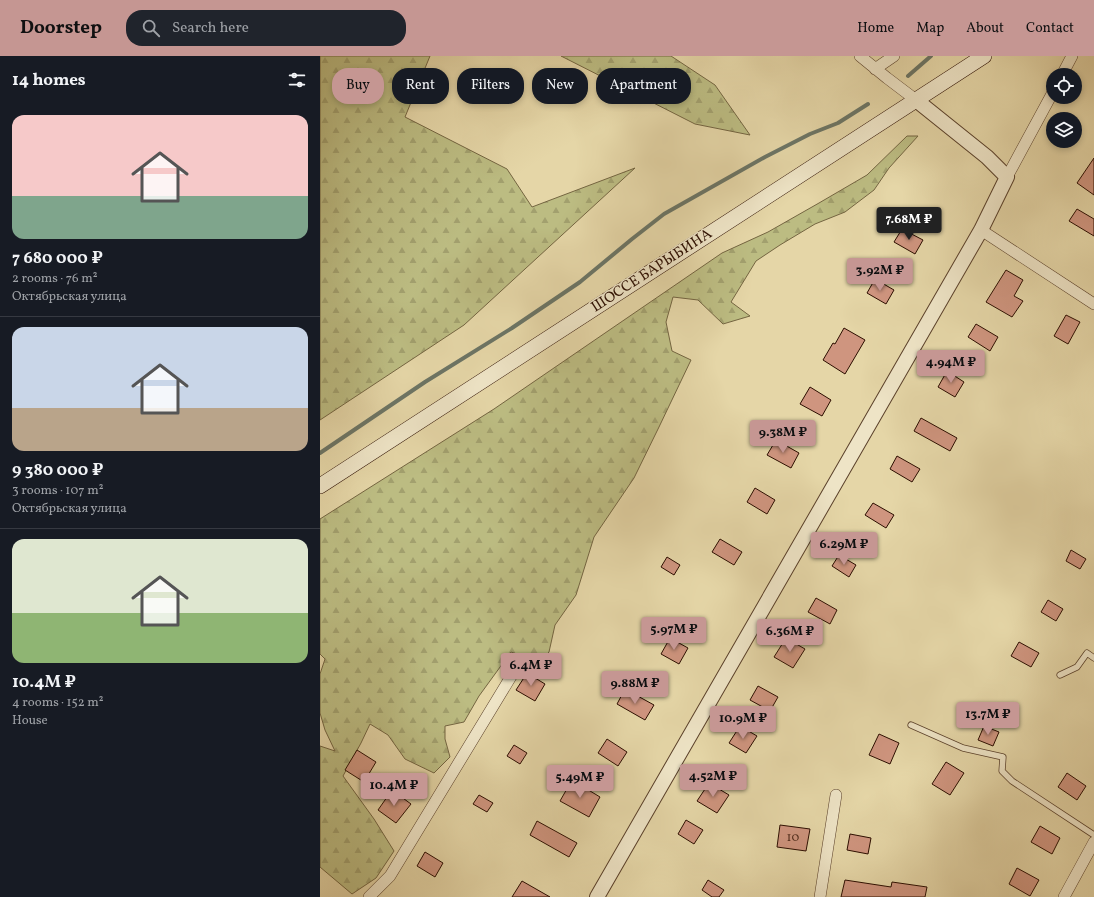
<!DOCTYPE html>
<html lang="en">
<head>
<meta charset="utf-8">
<style>
  :root { --surface:#171b24; --page:#20242c; --text:#f1f3f6; --muted:#9ea1a6; --line:#363941; --accent:#c59692 }
  body { margin:0; font-family:Vollkorn,serif; background:var(--page); color:var(--text); height:100vh; display:flex; flex-direction:column; font-size:15px; white-space:nowrap }
  * { box-sizing:border-box; margin:0 }
  p { font-size:13px; color:var(--muted) }
  .icon { flex:none; width:22px; height:22px; fill:none; stroke:currentColor; stroke-width:2; stroke-linecap:round; stroke-linejoin:round }
  .map { position:relative; flex:1; overflow:hidden }
  .panel { display:flex; flex-direction:column; background:var(--surface); width:320px }
  .panel>* { flex:none }
  .banner { position:absolute; left:12px; top:12px; width:380px; height:36px; display:flex; gap:8px }
  .tools { position:absolute; left:726px; top:12px; display:grid; gap:8px }
  .tools a { display:grid; place-items:center; width:36px; height:36px; border-radius:50%; background:var(--surface); box-shadow:0 2px 6px #0003; font-size:20px }
  .price { position:absolute; translate:-50% -34px; padding:0 9px; border-radius:4px; background:var(--accent); color:#111; font-size:13px; line-height:26px; filter:drop-shadow(0 1px 2px #0008) }
  .price::after { content:''; position:absolute; left:50%; top:24px; width:12px; height:9px; margin-left:-6px; background:inherit; clip-path:polygon(0 0,100% 0,50% 100%) }
  .price.current { background:#222; color:#fff }
  ul { padding:0; list-style:none }
  li { display:grid; align-content:center; gap:8px; height:212px; padding:0 12px }
  li+li { border-top:1px solid var(--line) }
  li span { display:grid; place-items:center; height:124px; border-radius:12px; color:#555 }
  li>.icon { margin-inline-start:auto }
  span .icon { width:72px; height:72px; fill:#fffc; stroke-width:1 }
  li b { font-size:17px }
  h2 { display:flex; justify-content:space-between; align-items:center; height:48px; padding:0 12px; font-size:17px }
  .chip { padding:0 14px; border-radius:16px; background:var(--surface); box-shadow:0 2px 6px #0003; font-size:14px; line-height:36px }
  .chip.current { background:var(--accent); color:#111 }
  header { display:flex; align-items:center; gap:24px; box-sizing:border-box; height:56px; padding:0 20px; background:var(--accent); color:#111 }
  header strong { font-size:19px }
  nav { display:flex; gap:22px; margin-inline-start:auto; font-size:14px }
  .search { width:280px; height:36px; background:var(--page); display:flex; align-items:center; gap:10px; box-sizing:border-box; padding:0 14px; border-radius:16px; color:var(--muted); font-size:15px }
  main { display:flex; flex:1; min-height:0 }
  .map>svg:first-child { display:block }
  .forest { fill:url(#forest-firs); stroke:#746541 }
  .lines { fill:none; stroke-linecap:round; stroke-linejoin:round }
  .stream { stroke:#6c7565; stroke-width:4 }
  .building { fill:#cf957f; stroke:#2c0e00 }
  .service-casing { stroke:#5a402a; stroke-width:7 }
  .minor-casing { stroke:#5a402a; stroke-width:12 }
  .tertiary-casing { stroke:#5a402a; stroke-width:16 }
  .secondary-casing { stroke:#2c0e00; stroke-width:16 }
  .service { stroke:#eee4c6; stroke-width:5.5 }
  .minor { stroke:#eee4c6; stroke-width:11 }
  .tertiary { stroke:#eee4c6; stroke-width:14 }
  .secondary { stroke:#eee4c6; stroke-width:15 }
  .labels { text-anchor:middle; dominant-baseline:central; stroke-width:3; stroke-linejoin:round; paint-order:stroke }
  .number-label { font-size:13px; fill:#553020 }
  .street-label { font-size:15px; fill:#2c0e00; stroke:#eee4c6 }
</style>
</head>
<body>
<header>
<strong>Doorstep</strong>
<div class="search"><svg class="icon" aria-label="search" viewBox="0 0 24 24"><circle cx="10" cy="10" r="6"/><path d="M15 15l6 6"/></svg>Search here</div>
<nav><a>Home</a><a>Map</a><a>About</a><a>Contact</a></nav>
</header>
<main>
<section class="panel">
<h2>14 homes<svg class="icon" aria-label="filters" viewBox="0 0 24 24"><path d="M4 7h16M4 17h16"/><circle cx="9" cy="7" r="2"/><circle cx="15" cy="17" r="2"/></svg></h2>
<ul>
<li><span style="background:linear-gradient(#f6c9c9 65%,#7fa58c 0)"><svg class="icon" aria-label="home" viewBox="0 0 24 24"><path d="M3 11l9-7 9 7M6 9v11h12V9"/></svg></span><div><b>7 680 000 ₽</b><p>2 rooms · 76 m²</p><p>Октябрьская улица</p></div></li>
<li><span style="background:linear-gradient(#c9d6e8 65%,#b9a48a 0)"><svg class="icon" aria-label="home" viewBox="0 0 24 24"><path d="M3 11l9-7 9 7M6 9v11h12V9"/></svg></span><div><b>9 380 000 ₽</b><p>3 rooms · 107 m²</p><p>Октябрьская улица</p></div></li>
<li><span style="background:linear-gradient(#dfe7d0 60%,#8fb573 0)"><svg class="icon" aria-label="home" viewBox="0 0 24 24"><path d="M3 11l9-7 9 7M6 9v11h12V9"/></svg></span><div><b>10.4M ₽</b><p>4 rooms · 152 m²</p><p>House</p></div></li>
</ul>
</section>
<div class="map">
<svg width="774" height="841" viewBox="0 0 774 841">
  <defs>
    <pattern id="forest-firs" width="22" height="20" patternUnits="userSpaceOnUse"><rect width="22" height="20" fill="#bcbc82"/><path d="M5 1l3.5 6h-7zM16 11l3.5 6h-7z" fill="#a2a06e"/></pattern>
  </defs>
  <rect width="100%" height="100%" fill="#e5d6a7"/>
  <filter id="stains"><feTurbulence type="fractalNoise" baseFrequency=".005" numOctaves="4"/><feColorMatrix values="0 0 0 0 .2 0 0 0 0 .09 0 0 0 0 .02 0 0 0 .5 -.17"/></filter>
  <radialGradient id="worn" r=".72"><stop offset=".6" stop-color="#630" stop-opacity="0"/><stop offset="1" stop-color="#630" stop-opacity=".3"/></radialGradient>
  <path class="forest" d="M 0,0 L 110,0 L 85,61 L 187,113 L 212,151 L 315,112 L 144,269 L 0,364 Z
    M 241,0 L 351,0 L 395,29 L 430,79 L 375,68 Z
    M 587,80 L 598,80 L 569,112 L 554,134 L 525,156 L 495,168 L 460,189 L 436,205 L 411,246 L 430,260 L 403,268 L 378,244 L 353,241 L 346,266 L 352,295 L 371,304 L 339,371 L 314,422 L 274,481 L 256,539 L 235,569 L 229,596 L 220,606 L 191,596 L 159,640 L 144,666 L 125,670 L 125,683 L 130,701 L 114,717 L 85,703 L 68,679 L 50,668 L 41,687 L 23,720 L 54,763 L 74,795 L 56,822 L 32,838 L 0,811 L 0,690 L 15,695 L 5,674 L 0,657 L 0,618 L 5,603 L 0,598 L 0,463 L 174,353 L 402,197 L 448,176 L 499,147 L 547,119 Z"/>
  <g class="lines">
    <path class="stream" d="M 588,20 L 611,0
      M 0,397 L 105,326 L 192,272 L 260,226 L 312,183 L 344,158 L 445,101 L 490,78 L 518,67 L 548,48"/>
  </g>
  <path class="building" d="M 774,102 L 774,139 L 757,127 Z
    M 757,153 L 774,163 L 774,180 L 749,165 Z
    M 582,173 L 603,184 L 595,198 L 574,186 Z
    M 686,214 L 703,224 L 694,240 L 703,245 L 692,261 L 666,246 Z
    M 555,223 L 574,234 L 566,248 L 547,237 Z
    M 746,259 L 760,266 L 748,288 L 734,280 Z
    M 656,268 L 678,281 L 670,295 L 648,281 Z
    M 524,272 L 545,284 L 525,318 L 503,304 L 513,287 L 515,288 Z
    M 627,315 L 644,326 L 635,341 L 618,331 Z
    M 490,331 L 511,344 L 502,360 L 480,348 Z
    M 601,362 L 637,382 L 630,395 L 594,375 Z
    M 456,384 L 479,397 L 471,412 L 447,399 Z
    M 577,400 L 600,413 L 592,426 L 570,413 Z
    M 435,432 L 455,444 L 447,458 L 427,446 Z
    M 553,447 L 574,459 L 566,472 L 545,459 Z
    M 400,483 L 422,496 L 414,509 L 392,496 Z
    M 751,494 L 766,503 L 760,513 L 746,505 Z
    M 519,499 L 536,509 L 529,521 L 512,510 Z
    M 347,501 L 360,509 L 354,519 L 341,511 Z
    M 496,542 L 517,554 L 510,568 L 488,556 Z
    M 728,544 L 743,553 L 736,565 L 721,556 Z
    M 350,582 L 368,592 L 359,608 L 341,598 Z
    M 466,582 L 485,593 L 473,612 L 454,601 Z
    M 699,586 L 719,597 L 711,611 L 691,600 Z
    M 207,617 L 225,628 L 215,645 L 196,634 Z
    M 438,630 L 458,641 L 450,655 L 430,644 Z
    M 305,633 L 334,649 L 325,664 L 297,648 Z
    M 420,670 L 437,680 L 426,697 L 409,687 Z
    M 664,670 L 679,676 L 673,690 L 658,684 Z
    M 559,678 L 579,687 L 570,708 L 549,699 Z
    M 287,683 L 307,696 L 298,710 L 278,697 Z
    M 194,689 L 207,697 L 200,708 L 187,700 Z
    M 37,694 L 56,706 L 44,726 L 25,714 Z
    M 626,706 L 644,717 L 630,739 L 612,728 Z
    M 747,717 L 766,730 L 757,744 L 738,731 Z
    M 252,724 L 280,741 L 269,761 L 240,745 Z
    M 389,727 L 409,739 L 397,757 L 377,745 Z
    M 72,734 L 91,748 L 76,767 L 58,754 Z
    M 159,739 L 173,747 L 167,756 L 153,748 Z
    M 366,764 L 383,774 L 374,788 L 358,778 Z
    M 217,765 L 257,787 L 249,801 L 210,779 Z
    M 460,769 L 490,773 L 486,795 L 457,791 Z
    M 720,770 L 740,782 L 732,798 L 711,786 Z
    M 530,778 L 551,782 L 548,798 L 527,794 Z
    M 105,796 L 123,807 L 115,821 L 97,810 Z
    M 697,812 L 719,824 L 710,840 L 689,828 Z
    M 388,824 L 404,834 L 399,841 L 392,841 L 382,834 Z
    M 525,824 L 571,831 L 572,826 L 607,831 L 605,841 L 521,841 Z
    M 202,825 L 230,841 L 192,841 Z"/>
  <g class="lines">
    <defs>
      <path id="service" d="M 740,619 L 757,611 L 767,597 L 774,602
        M 591,669 L 643,692 L 683,701 L 682,715 L 692,725 L 774,779"/>
      <path id="minor" d="M 540,0 L 567,22 L 596,44
        M 555,13 L 574,0
        M 742,19 L 752,0
        M 687,121 L 733,36
        M 661,174 L 774,248
        M 49,841 L 70,820 L 195,614
        M 500,841 L 516,739
        M 744,841 L 774,786"/>
      <path id="tertiary" d="M 277,841 L 661,174 L 687,121 L 667,101 L 596,44"/>
      <path id="secondary" d="M 0,430 L 664,0"/>
    </defs>
    <use href="#service" class="service-casing"/>
    <use href="#minor" class="minor-casing"/>
    <use href="#tertiary" class="tertiary-casing"/>
    <use href="#secondary" class="secondary-casing"/>
    <use href="#service" class="service"/>
    <use href="#minor" class="minor"/>
    <use href="#tertiary" class="tertiary"/>
    <use href="#secondary" class="secondary"/>
  </g>
  <g class="labels">
    <g class="number-label">
      <text x="473" y="782">10</text>
    </g>
    <g class="street-label">
      <text transform="translate(332 215) rotate(-33)">ШОССЕ БАРЫБИНА</text>
    </g>
  </g>
  <rect width="100%" height="100%" filter="url(#stains)"/>
  <rect width="100%" height="100%" fill="url(#worn)"/>
</svg>
<div class="tools">
<a><svg class="icon" aria-label="locate" viewBox="0 0 24 24"><circle cx="12" cy="12" r="6"/><path d="M12 2v4M12 18v4M2 12h4M18 12h4"/></svg></a>
<a><svg class="icon" aria-label="layers" viewBox="0 0 24 24"><path d="M12 4l9 5-9 5-9-5zM3 14l9 5 9-5"/></svg></a>
</div>
<b class="price current" style="left:589px;top:185px">7.68M ₽</b>
<b class="price" style="left:560px;top:236px">3.92M ₽</b>
<b class="price" style="left:631px;top:328px">4.94M ₽</b>
<b class="price" style="left:463px;top:398px">9.38M ₽</b>
<b class="price" style="left:524px;top:510px">6.29M ₽</b>
<b class="price" style="left:354px;top:595px">5.97M ₽</b>
<b class="price" style="left:470px;top:597px">6.36M ₽</b>
<b class="price" style="left:211px;top:631px">6.4M ₽</b>
<b class="price" style="left:315px;top:649px">9.88M ₽</b>
<b class="price" style="left:668px;top:680px">13.7M ₽</b>
<b class="price" style="left:423px;top:684px">10.9M ₽</b>
<b class="price" style="left:393px;top:742px">4.52M ₽</b>
<b class="price" style="left:260px;top:743px">5.49M ₽</b>
<b class="price" style="left:74px;top:751px">10.4M ₽</b>
<div class="banner">
<a class="chip current">Buy</a>
<a class="chip">Rent</a>
<a class="chip">Filters</a>
<a class="chip">New</a>
<a class="chip">Apartment</a>
</div>
</div>
</main>
</body>
</html>
